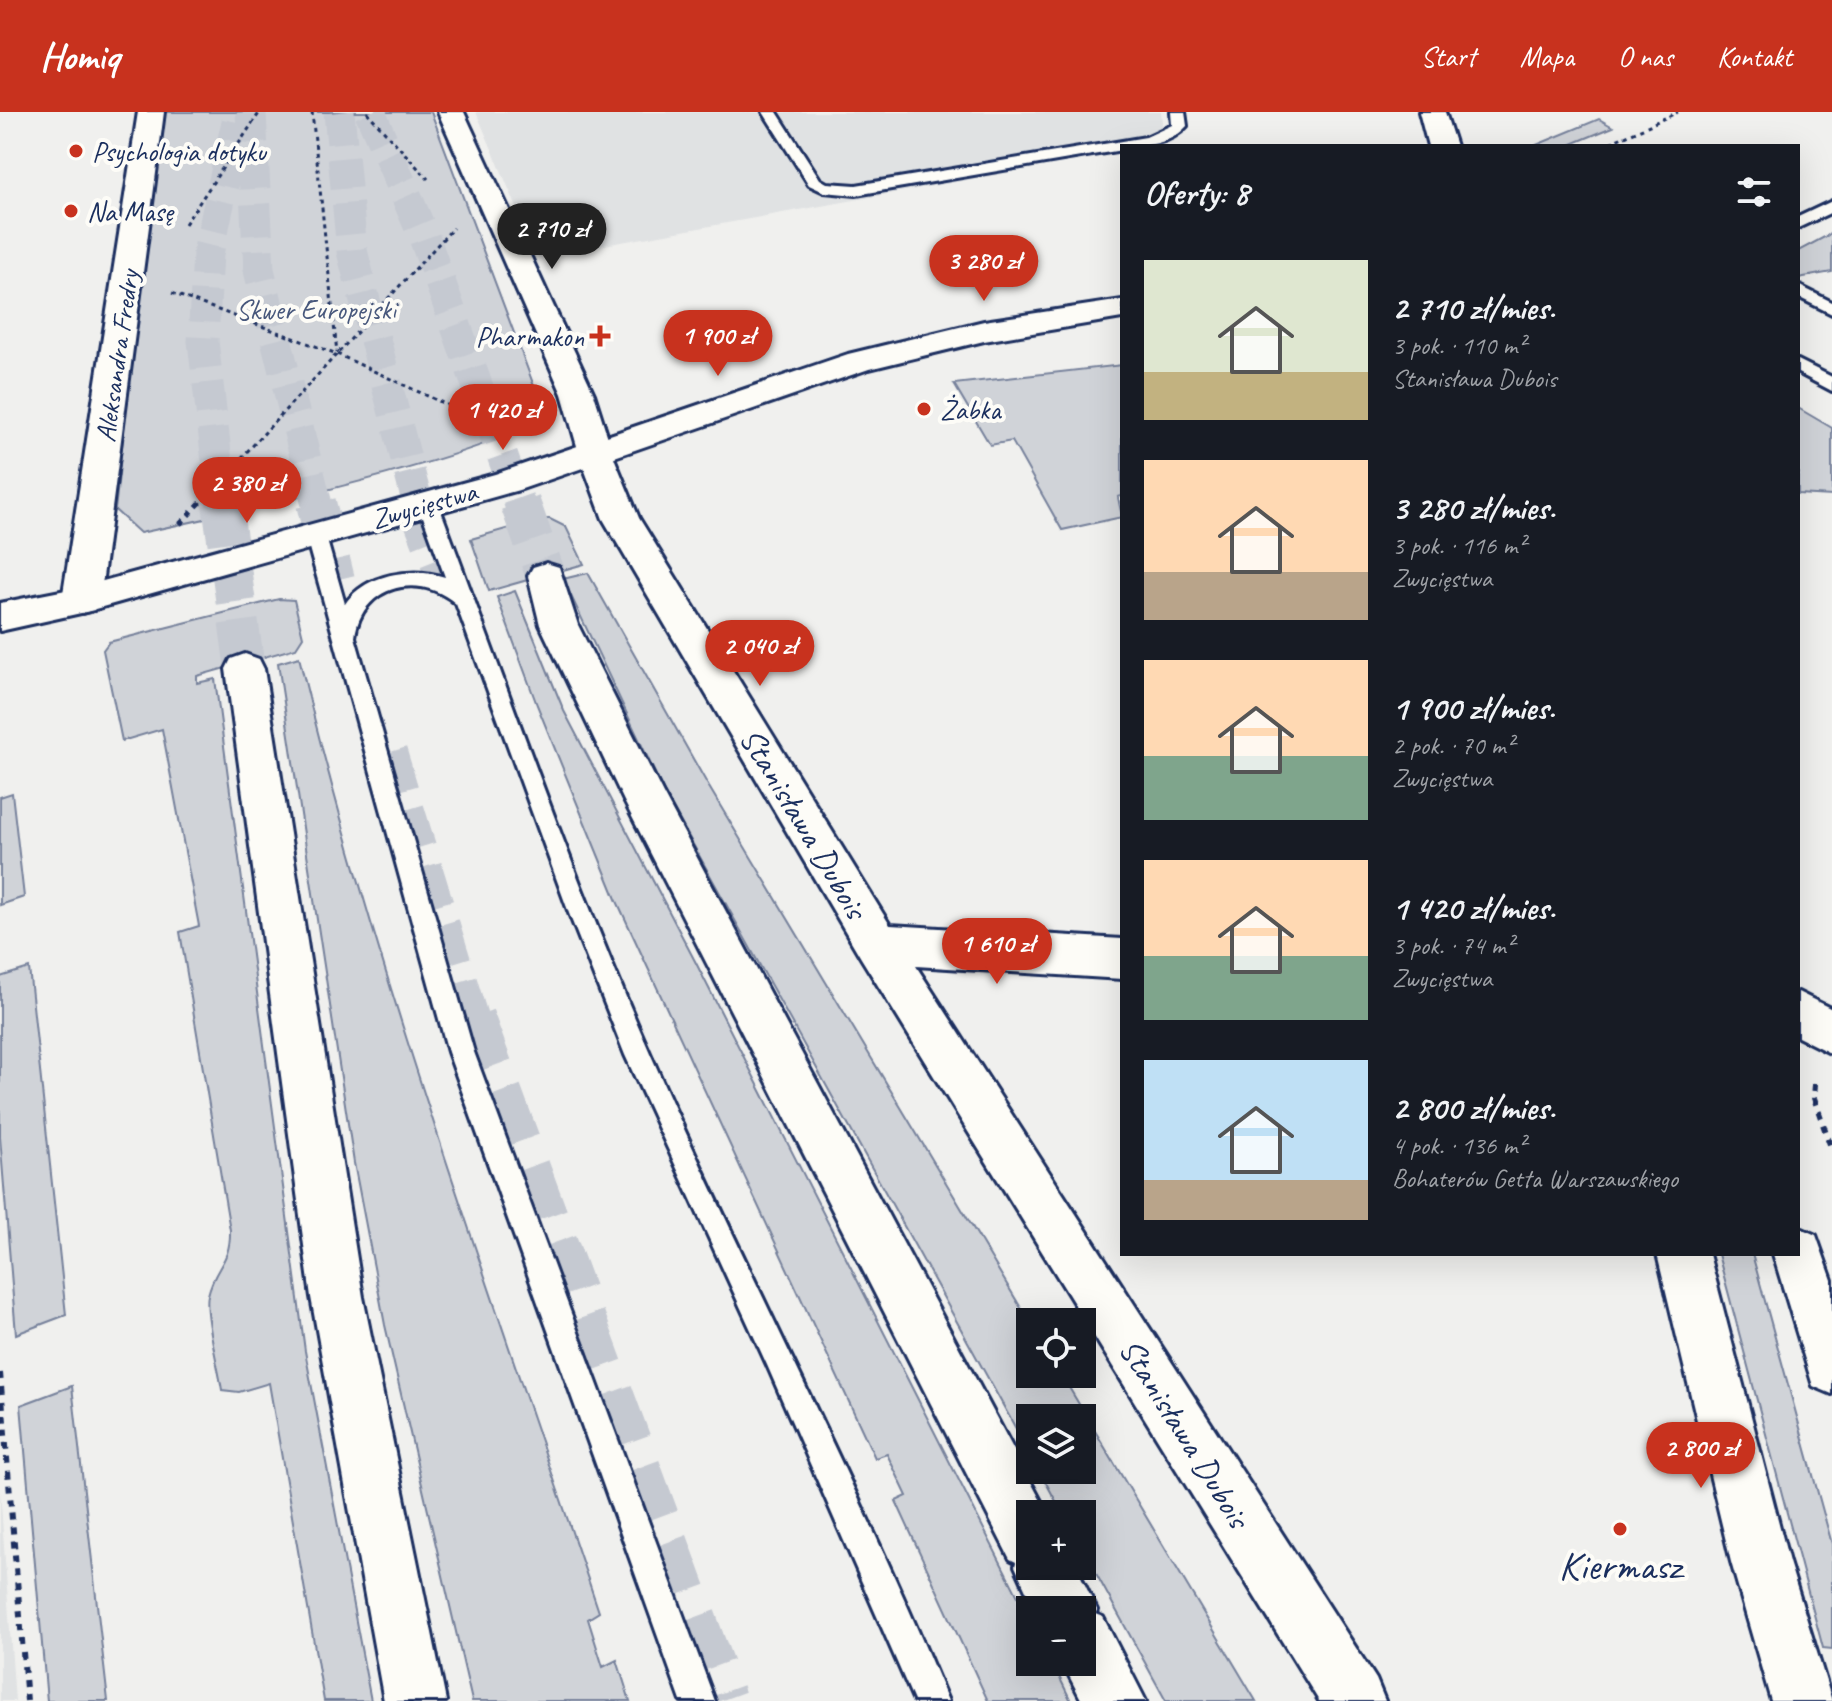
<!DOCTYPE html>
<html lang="pl">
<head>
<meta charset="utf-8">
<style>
  :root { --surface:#171b24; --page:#20242c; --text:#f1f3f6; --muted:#9ea1a6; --accent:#c8321e }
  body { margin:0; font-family:Caveat,sans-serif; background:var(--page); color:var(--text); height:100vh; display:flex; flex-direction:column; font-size:30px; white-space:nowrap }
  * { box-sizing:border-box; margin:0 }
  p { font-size:26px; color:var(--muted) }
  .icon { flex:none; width:44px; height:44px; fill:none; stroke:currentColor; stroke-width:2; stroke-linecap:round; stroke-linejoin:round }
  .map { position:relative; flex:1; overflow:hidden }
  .panel { position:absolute; left:1120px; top:32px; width:680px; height:1112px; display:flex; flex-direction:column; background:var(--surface); border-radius:0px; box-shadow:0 8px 32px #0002 }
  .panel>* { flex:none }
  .tools { position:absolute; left:1016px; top:1196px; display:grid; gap:16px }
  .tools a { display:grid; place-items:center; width:80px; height:80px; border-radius:0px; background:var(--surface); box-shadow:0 8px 32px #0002; font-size:40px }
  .price { position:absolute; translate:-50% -68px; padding:0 18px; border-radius:28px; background:var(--accent); color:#fff; font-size:26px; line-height:52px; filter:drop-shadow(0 2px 4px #0008) }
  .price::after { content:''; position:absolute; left:50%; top:48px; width:24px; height:18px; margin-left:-12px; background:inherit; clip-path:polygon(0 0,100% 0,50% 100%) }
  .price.current { background:#222; color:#fff }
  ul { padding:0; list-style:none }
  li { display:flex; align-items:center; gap:24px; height:200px; padding:0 24px }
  li span { display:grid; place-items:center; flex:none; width:224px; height:160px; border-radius:0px; color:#555 }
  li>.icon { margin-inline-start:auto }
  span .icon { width:96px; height:96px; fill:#fffc; stroke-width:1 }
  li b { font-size:34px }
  h2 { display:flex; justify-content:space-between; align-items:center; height:96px; padding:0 24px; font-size:34px }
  header { display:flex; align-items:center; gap:48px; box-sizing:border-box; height:112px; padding:0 40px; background:var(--accent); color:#fff }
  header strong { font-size:38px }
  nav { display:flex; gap:44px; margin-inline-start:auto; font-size:28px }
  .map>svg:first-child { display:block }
  .built { fill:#e0e2e3 }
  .green { fill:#d0d3d8; stroke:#76819b; stroke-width:2 }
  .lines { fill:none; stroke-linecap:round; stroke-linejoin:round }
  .primary-tunnel-far2 { stroke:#c5c9d1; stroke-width:31; stroke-dasharray:31 15; stroke-linecap:butt }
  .primary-tunnel-far1 { stroke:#c5c9d1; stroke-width:40; stroke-dasharray:40 20; stroke-linecap:butt }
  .primary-tunnel { stroke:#c5c9d1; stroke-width:53; stroke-dasharray:53 27; stroke-linecap:butt }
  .lane-casing { stroke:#1b2f5e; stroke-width:6 }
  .street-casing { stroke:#1b2f5e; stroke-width:6 }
  .secondary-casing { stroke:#1b2f5e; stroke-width:6 }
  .primary-casing { stroke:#1b2f5e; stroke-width:6 }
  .path-far2 { stroke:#1b2f5e; stroke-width:3; stroke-dasharray:4 4; stroke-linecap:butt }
  .path-far1 { stroke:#1b2f5e; stroke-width:5; stroke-dasharray:6 6; stroke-linecap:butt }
  .path { stroke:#1b2f5e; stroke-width:6; stroke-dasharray:7 7; stroke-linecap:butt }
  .lane { fill:#fdfcf7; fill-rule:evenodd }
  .street { fill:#fdfcf7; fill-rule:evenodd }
  .secondary { fill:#fdfcf7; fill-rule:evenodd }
  .primary { fill:#fdfcf7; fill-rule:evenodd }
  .poi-dot { fill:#c8321e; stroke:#fdfcf7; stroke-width:3 }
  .labels { text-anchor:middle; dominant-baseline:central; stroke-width:8; stroke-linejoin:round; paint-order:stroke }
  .far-poi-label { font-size:28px; fill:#1b2f5e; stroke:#fdfcf7; text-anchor:start }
  .far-park-label { font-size:28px; fill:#48587c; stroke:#fdfcf7 }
  .far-street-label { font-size:28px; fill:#1b2f5e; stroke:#fdfcf7 }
  .street-label { font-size:34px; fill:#1b2f5e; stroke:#fdfcf7 }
  .near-poi-label { font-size:40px; fill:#1b2f5e; stroke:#fdfcf7 }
</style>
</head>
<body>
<header>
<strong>Homiq</strong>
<nav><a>Start</a><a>Mapa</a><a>O nas</a><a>Kontakt</a></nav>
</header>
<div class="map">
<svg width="1832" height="1589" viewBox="0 0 1832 1589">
  <rect width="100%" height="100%" fill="#f0f0ee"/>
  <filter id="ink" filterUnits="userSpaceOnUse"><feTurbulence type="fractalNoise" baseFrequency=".0125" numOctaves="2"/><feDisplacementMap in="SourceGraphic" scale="16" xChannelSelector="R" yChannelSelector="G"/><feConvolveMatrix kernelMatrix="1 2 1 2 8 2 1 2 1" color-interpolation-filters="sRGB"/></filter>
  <g filter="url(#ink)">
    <path class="built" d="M 476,0 L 1161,0 L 1164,33 L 1122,34 L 1122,40 L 538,145 Z
      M 0,1378 L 15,1589 L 0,1589 Z"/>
    <path class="green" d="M 159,0 L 431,0 L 540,290 L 544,300 C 517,340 202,408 140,421 L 115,398 Z
      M 1599,7 L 1613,15 L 1567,34 L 1534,34 Z
      M 1832,121 L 1832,160 L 1798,166 L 1798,139 Z
      M 1122,253 L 1122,384 L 1118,385 L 1122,405 L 1062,418 L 1012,329 L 990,333 L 954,272 Z
      M 1798,296 L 1832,316 L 1832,384 L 1798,382 Z
      M 541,407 L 550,407 L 566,415 L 584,452 L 489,479 L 471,427 Z
      M 588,461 L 709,675 L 1030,1211 L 1030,1262 L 1061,1262 L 1256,1589 L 1166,1589 L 1082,1436 L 1082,1402 L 1063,1402 L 1039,1358 L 1082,1358 L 1082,1306 L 1030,1306 L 1030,1342 L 664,680 L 563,467 Z
      M 515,479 L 564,599 L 696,851 L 1030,1508 L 1030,1550 L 1052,1550 L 1071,1589 L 988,1589 L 896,1389 L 907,1384 L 887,1342 L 875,1346 L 616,787 L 537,593 L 497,485 Z
      M 279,487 L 294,488 L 303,525 L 296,536 L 197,564 L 197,571 L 215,567 L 305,1239 L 371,1589 L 324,1589 L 269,1271 L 239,1280 L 222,1278 C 219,1258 204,1199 208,1183 C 215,1153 231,1151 230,1118 L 180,820 L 199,814 L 162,617 L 122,629 L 103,538 L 109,530 Z
      M 299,545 C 377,870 493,1184 599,1500 L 588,1507 L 603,1555 L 617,1548 L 630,1589 L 472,1589 L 385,1213 L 354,1051 L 278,551 Z
      M 12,681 L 24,785 L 0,793 L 0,685 Z
      M 29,856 L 66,1203 L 16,1222 L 0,1025 L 0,865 Z
      M 1718,1142 L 1752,1142 L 1832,1432 L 1832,1537 L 1823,1536 Z
      M 72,1274 L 108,1589 L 47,1589 L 21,1293 Z"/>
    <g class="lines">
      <path class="primary-tunnel-far2" d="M 251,0 L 259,158 L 317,393
        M 339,0 L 352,139 L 418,393
        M 370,0 L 424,125 L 520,393
        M 222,393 L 203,229 L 208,142 L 237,10"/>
      <path class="primary-tunnel-far1" d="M 222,391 L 245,557
        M 316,391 L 335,468
        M 417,391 L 447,467
        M 520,391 L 546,464
        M 387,641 L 469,909"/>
      <path class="primary-tunnel" d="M 468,907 L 720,1589"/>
      <defs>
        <path id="lane" d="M 763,0 L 777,0 L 820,67 L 827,71 L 856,73 L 1146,25 L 1172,13 L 1171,0 L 1185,0 L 1187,14 C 1170,33 1146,34 1122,34 L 1122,38 L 856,83 L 824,80 L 809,73 Z
          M 1832,89 L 1832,100 L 1798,116 L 1798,105 Z
          M 1798,173 L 1832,190 L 1832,202 L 1798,185 Z
          M 1798,248 L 1832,265 L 1832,279 L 1798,261 Z
          M 428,384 L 438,391 C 507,574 571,761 650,941 C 745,1158 857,1369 948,1589 L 914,1589 L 767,1253 L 625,943 L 570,804 L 456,492 C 420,459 361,473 355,525 L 474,940 L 715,1589 L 681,1589 L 448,940 L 306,425 L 316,418 L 326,425 L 345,492 C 366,461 412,455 445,465 L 418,391 Z"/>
        <path id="street" d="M 138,0 L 164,0 L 100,488 L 94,498 L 81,501 L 68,498 L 62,488 Z
          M 438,0 L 464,0 L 594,282 L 615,348 L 639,406 L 890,813 L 1122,827 L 1122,867 L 916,854 L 1376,1567 L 1385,1589 L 1319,1589 L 861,846 L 603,407 L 581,348 L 562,282 Z"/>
        <path id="secondary" d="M 1419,0 L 1445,0 L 1456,34 L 1428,34 Z
          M 1122,188 L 1122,206 L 984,229 L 869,257 L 519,378 L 81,501 L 0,519 L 0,491 L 81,475 L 495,362 L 848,242 L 984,209 Z
          M 1798,880 L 1832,897 L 1832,942 L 1798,925 Z
          M 1798,1115 L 1816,1123 L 1832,1168 L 1832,1282 L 1813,1274 L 1773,1142 L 1798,1142 Z
          M 1657,1142 L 1709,1142 L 1789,1450 L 1832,1589 L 1771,1589 L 1731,1450 Z"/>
        <path id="primary" d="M 546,451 L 559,455 L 578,513 L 663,682 L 1048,1402 L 1030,1402 L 1030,1454 L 1076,1454 L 1097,1498 L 1095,1502 L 1103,1505 L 1146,1589 L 1082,1589 L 1062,1550 L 1082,1550 L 1082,1498 L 1035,1498 L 1015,1454 L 1016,1450 L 1010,1447 L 624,689 L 540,513 L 528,464 L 533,455 Z
          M 245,542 L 259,547 L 264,557 L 363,1185 L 446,1589 L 384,1589 L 311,1185 L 226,557 L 231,547 Z"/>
      </defs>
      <use href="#lane" class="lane-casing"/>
      <use href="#street" class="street-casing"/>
      <use href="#secondary" class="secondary-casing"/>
      <use href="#primary" class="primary-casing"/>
      <path class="path-far2" d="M 312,0 L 337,241
        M 367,0 L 428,67
        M 1603,34 L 1678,0
        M 185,112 L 260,0
        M 172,181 L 337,242 L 501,318 L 497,326
        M 198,393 L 453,116"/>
      <path class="path-far1" d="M 180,412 L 200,391"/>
      <path class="path" d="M 1815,972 L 1814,986 L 1832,1038
        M 0,1261 L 27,1589"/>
      <use href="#lane" class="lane"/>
      <use href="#street" class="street"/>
      <use href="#secondary" class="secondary"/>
      <use href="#primary" class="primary"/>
    </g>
  </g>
  <g class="poi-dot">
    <circle cx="76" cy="39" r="8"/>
    <circle cx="71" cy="99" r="8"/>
    <path d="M596 212h8v8h8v8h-8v8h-8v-8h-8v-8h8z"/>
    <circle cx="924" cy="297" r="8"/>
    <circle cx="1620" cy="1417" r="8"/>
  </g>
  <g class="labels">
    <g class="far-poi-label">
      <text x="92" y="39">Psychologia dotyku</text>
      <text x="87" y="99">Na Masę</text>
      <text x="584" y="224" text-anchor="end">Pharmakon</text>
      <text x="940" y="297">Żabka</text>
    </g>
    <g class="far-park-label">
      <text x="316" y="197">Skwer Europejski</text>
    </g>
    <g class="far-street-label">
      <text transform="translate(117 244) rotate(-82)">Aleksandra Fredry</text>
      <text transform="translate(424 393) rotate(-16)">Zwycięstwa</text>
    </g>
    <g class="street-label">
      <text transform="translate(804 711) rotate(59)">Stanisława Dubois</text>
      <text transform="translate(1185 1321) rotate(58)">Stanisława Dubois</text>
    </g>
    <g class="near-poi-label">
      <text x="1620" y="1454">Kiermasz</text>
    </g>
  </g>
</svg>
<div class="tools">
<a><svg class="icon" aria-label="locate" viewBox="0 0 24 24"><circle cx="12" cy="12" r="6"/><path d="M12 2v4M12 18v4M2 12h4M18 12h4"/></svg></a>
<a><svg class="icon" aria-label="layers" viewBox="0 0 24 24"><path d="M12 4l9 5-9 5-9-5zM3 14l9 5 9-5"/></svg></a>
<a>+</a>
<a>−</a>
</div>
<b class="price current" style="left:552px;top:159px">2 710 zł</b>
<b class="price" style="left:984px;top:191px">3 280 zł</b>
<b class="price" style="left:718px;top:266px">1 900 zł</b>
<b class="price" style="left:503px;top:340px">1 420 zł</b>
<b class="price" style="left:247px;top:413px">2 380 zł</b>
<b class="price" style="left:760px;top:576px">2 040 zł</b>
<b class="price" style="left:997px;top:874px">1 610 zł</b>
<b class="price" style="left:1701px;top:1378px">2 800 zł</b>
<section class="panel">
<h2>Oferty: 8<svg class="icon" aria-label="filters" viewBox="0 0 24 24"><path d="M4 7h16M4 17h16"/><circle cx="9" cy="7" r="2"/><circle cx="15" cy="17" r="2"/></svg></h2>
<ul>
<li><span style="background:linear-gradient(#dfe7d0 70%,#c2b280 0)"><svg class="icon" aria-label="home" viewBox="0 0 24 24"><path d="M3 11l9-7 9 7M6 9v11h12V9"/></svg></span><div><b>2 710 zł/mies.</b><p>3 pok. · 110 m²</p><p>Stanisława Dubois</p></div></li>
<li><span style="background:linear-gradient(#ffd9b3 70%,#b9a48a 0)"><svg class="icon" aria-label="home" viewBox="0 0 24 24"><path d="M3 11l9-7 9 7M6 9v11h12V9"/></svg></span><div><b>3 280 zł/mies.</b><p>3 pok. · 116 m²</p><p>Zwycięstwa</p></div></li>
<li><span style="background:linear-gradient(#ffd9b3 60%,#7fa58c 0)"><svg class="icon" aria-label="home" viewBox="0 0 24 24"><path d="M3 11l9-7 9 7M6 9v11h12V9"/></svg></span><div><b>1 900 zł/mies.</b><p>2 pok. · 70 m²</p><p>Zwycięstwa</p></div></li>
<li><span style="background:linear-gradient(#ffd9b3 60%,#7fa58c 0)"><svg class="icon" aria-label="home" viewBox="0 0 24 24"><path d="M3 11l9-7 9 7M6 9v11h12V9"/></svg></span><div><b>1 420 zł/mies.</b><p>3 pok. · 74 m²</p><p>Zwycięstwa</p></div></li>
<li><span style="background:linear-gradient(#bfe0f5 75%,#b9a48a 0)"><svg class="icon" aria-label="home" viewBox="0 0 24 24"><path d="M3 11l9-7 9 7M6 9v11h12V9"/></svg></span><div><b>2 800 zł/mies.</b><p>4 pok. · 136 m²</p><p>Bohaterów Getta Warszawskiego</p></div></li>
</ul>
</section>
</div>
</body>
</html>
